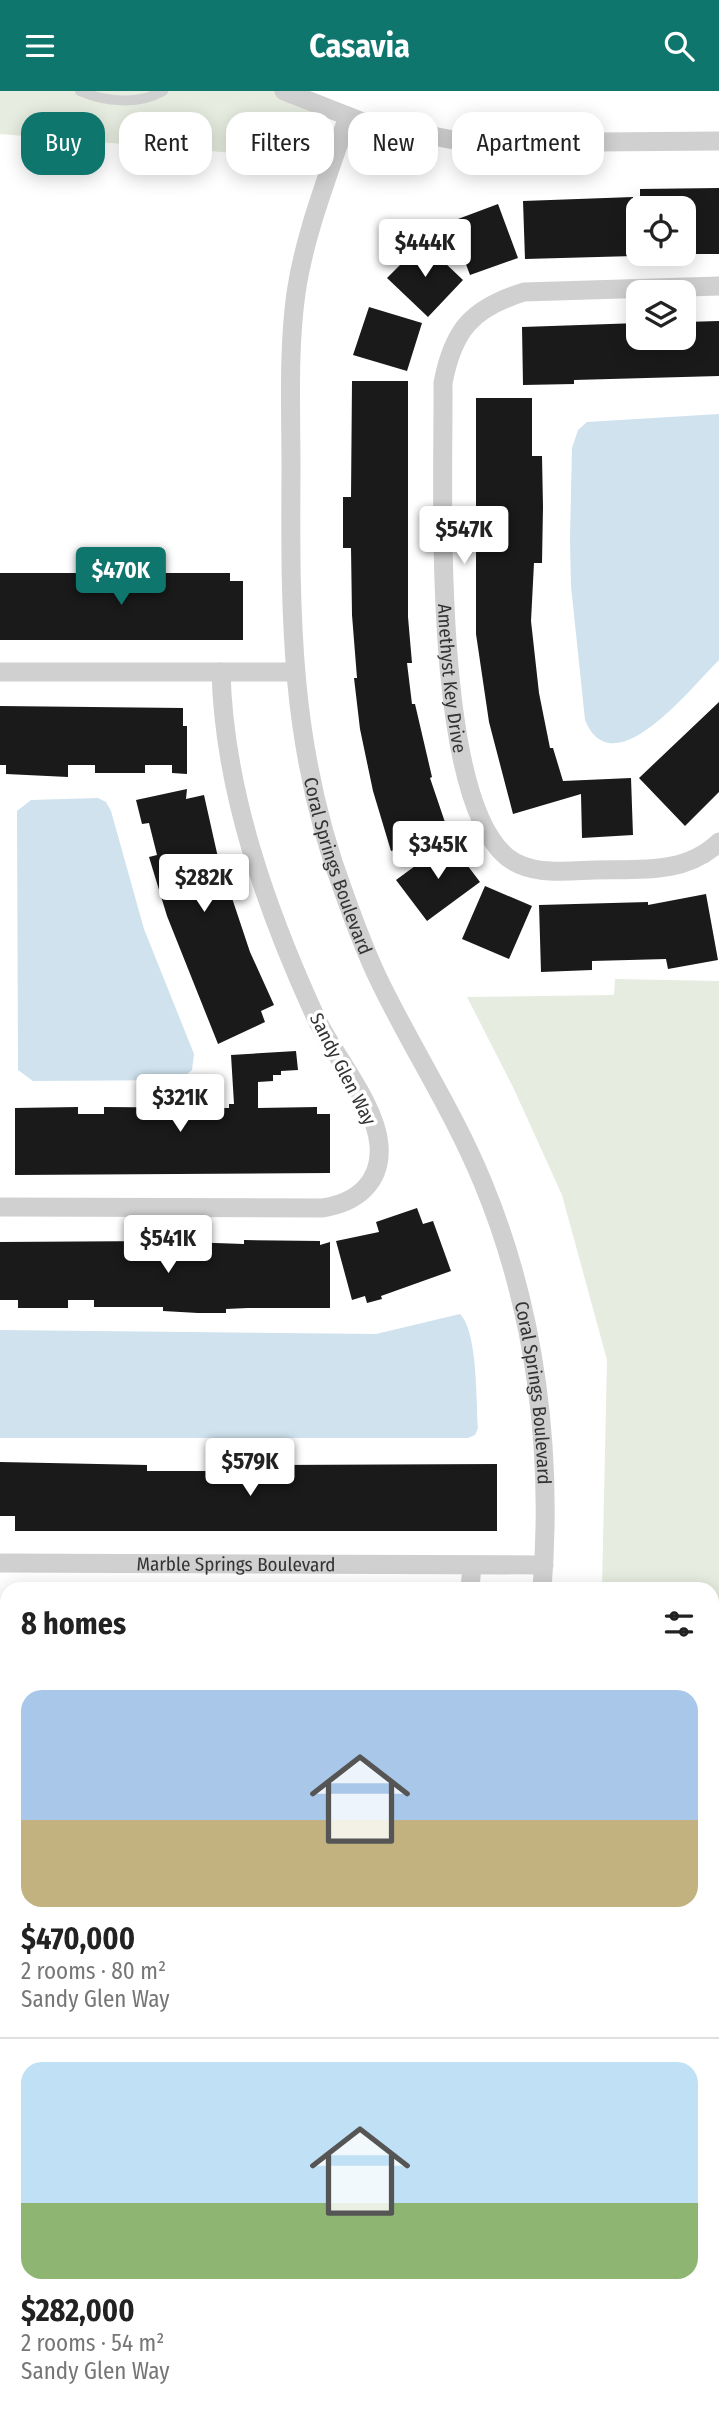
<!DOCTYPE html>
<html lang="en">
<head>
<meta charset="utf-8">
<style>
  :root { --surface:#fff; --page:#f2f2f2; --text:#222; --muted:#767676; --line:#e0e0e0; --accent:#0f766e }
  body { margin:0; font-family:"Fira Sans Condensed",sans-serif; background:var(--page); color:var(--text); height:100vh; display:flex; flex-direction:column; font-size:26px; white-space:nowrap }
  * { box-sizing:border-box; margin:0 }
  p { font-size:23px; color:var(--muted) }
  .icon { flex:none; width:38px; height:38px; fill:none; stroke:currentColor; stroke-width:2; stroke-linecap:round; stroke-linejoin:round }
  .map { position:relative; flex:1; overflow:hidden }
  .details { position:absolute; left:0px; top:1491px; width:719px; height:840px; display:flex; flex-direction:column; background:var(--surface); border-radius:21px 21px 0 0; box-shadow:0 4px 18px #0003 }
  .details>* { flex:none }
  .banner { position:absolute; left:21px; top:21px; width:677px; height:63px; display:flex; gap:14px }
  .controls { position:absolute; left:626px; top:105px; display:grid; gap:14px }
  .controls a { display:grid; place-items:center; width:70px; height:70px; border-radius:14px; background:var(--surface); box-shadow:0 4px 18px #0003; font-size:35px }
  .price { position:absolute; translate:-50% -60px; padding:0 16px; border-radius:7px; background:#fff; color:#222; font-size:23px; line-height:46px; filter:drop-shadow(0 2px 4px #0008) }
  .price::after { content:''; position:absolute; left:50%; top:42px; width:21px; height:16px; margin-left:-10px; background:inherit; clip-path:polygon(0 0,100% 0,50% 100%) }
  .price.active { background:var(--accent); color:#fff }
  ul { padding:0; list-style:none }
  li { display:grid; align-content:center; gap:14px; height:371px; padding:0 21px }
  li+li { border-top:2px solid var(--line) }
  li span { display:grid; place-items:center; height:217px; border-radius:21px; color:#555 }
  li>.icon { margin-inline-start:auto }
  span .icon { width:126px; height:126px; fill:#fffc; stroke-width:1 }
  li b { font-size:30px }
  h2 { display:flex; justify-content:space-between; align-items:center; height:84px; padding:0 21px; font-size:30px }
  .tag { padding:0 24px; border-radius:21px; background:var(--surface); box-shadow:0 4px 18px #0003; font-size:24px; line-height:63px }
  .tag.active { background:var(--accent); color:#fff }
  header { display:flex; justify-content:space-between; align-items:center; height:91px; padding:0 21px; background:var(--accent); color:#fff; font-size:32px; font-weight:700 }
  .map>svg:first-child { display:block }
  .green { fill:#e6ecdf }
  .water { fill:#cfe2ee }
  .building { fill:#1a1a1a }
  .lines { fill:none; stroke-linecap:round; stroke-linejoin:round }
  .service { stroke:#d0d0d0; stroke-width:10 }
  .minor { stroke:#d0d0d0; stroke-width:19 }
  .labels { text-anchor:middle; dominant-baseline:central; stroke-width:7; stroke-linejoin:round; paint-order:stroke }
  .street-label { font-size:19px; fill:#333; stroke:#fff }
</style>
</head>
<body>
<header><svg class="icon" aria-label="menu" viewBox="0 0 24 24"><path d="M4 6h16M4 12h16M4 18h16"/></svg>Casavia<svg class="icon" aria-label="search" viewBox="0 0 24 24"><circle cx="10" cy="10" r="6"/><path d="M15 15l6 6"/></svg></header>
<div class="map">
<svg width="719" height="2331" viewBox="0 0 719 2331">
  <rect width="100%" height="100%" fill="#fff"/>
  <path class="green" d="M 0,0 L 297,0 L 328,12 L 304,75 L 259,64 L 0,43 Z
    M 615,888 L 719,890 L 719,2238 L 712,2239 L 712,1498 L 602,1498 L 607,1269 L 562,1104 L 513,996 L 467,906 L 614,904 Z"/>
  <path class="water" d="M 719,323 L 719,569 C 693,594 613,698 585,629 L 571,495 L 570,448 L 572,357 L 578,339 L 587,331 Z
    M 98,707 L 106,711 L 111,720 L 144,838 L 194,963 L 192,979 L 180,989 L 33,990 L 18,979 L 17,720 L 31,709 Z
    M 460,1223 C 478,1241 476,1311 478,1337 L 475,1344 L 468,1347 L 0,1347 L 0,1239 L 376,1243 Z"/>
  <path class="building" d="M 719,97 L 719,163 L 684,163 L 684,117 L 640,117 L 640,98 Z
    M 633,106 L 634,165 L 525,168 L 523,110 Z
    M 498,113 L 518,167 L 470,184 L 450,131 Z
    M 423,151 L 463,189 L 428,226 L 387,187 Z
    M 369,216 L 422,232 L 407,280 L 353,264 Z
    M 719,230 L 719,285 L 574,289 L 574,293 L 523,294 L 522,236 L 639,232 L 639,247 L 684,247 L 684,231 Z
    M 352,290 L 408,290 L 408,526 L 412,572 L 407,572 L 412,613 L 415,613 L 432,686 L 430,687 L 449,743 L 391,760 L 373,700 L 360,638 L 354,587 L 357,587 L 352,524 L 351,457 L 343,457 L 343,406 L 351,406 Z
    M 476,307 L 532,307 L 532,365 L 542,365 L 543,416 L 542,472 L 534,472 L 531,530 L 539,602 L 550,657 L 553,657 L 563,690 L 631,687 L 633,744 L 582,747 L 581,703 L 513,723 L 489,631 L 476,543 Z
    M 0,482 L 230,482 L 230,490 L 243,490 L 243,549 L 0,549 Z
    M 719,611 L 719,701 L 685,735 L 639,687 Z
    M 0,615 L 183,617 L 183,635 L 187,635 L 187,683 L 172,682 L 172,674 L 145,674 L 145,682 L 95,682 L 95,674 L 68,674 L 68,686 L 6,683 L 6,674 L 0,674 Z
    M 187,698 L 186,708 L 204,704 L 221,780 L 223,780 L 250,861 L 274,914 L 261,920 L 265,931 L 218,953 L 167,825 L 149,766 L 157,764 L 149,732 L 142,733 L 136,709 Z
    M 449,750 L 480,791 L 427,830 L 396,789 Z
    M 485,795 L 532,815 L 509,868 L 462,848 Z
    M 706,803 L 718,869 L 668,878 L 666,868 L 592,870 L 592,879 L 541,881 L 539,814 L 648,811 L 648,814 Z
    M 296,960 L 298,979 L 281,980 L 281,984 L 273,984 L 273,990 L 258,991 L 258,1017 L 317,1016 L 317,1023 L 330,1023 L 330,1082 L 15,1084 L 15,1017 L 78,1016 L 78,1023 L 104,1023 L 104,1016 L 229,1017 L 229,1013 L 234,1013 L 231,964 Z
    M 417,1117 L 423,1133 L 433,1130 L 451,1180 L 381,1205 L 382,1208 L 367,1212 L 365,1205 L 352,1209 L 336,1150 L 379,1141 L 376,1131 Z
    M 244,1149 L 320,1150 L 320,1154 L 330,1151 L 330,1217 L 248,1217 L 226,1218 L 226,1222 L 198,1222 L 163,1220 L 163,1216 L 94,1216 L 94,1209 L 68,1209 L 68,1217 L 18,1217 L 18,1209 L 0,1209 L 0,1151 L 158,1150 L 244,1153 Z
    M 0,1371 L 147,1374 L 147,1380 L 212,1380 L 212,1382 L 274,1380 L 274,1374 L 497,1373 L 497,1440 L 15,1440 L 15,1425 L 0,1425 Z"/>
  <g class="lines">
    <path class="service" d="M 80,0 C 105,11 139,14 163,0"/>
    <g class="minor">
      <path d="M 284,0 L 368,33 L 470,52 L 719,50"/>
      <path id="s1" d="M 348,25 C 329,83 305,141 296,202 C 288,260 291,319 291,378 C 290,527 290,659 344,802 C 354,830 365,860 378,887 C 411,956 454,1021 483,1092 C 536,1220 553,1361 542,1498"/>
      <path id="s2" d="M 719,195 L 524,201 C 472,217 453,239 443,292 C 444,391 430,703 507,766 C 531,785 566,780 594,779 C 638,778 685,784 719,751"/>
      <path d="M 0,581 L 293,581"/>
      <path d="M 0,1116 L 322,1117 C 356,1112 382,1092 379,1054 C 376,1013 334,965 316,927 C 267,820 224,700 221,581"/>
      <path id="s3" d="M 0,1472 L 544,1474"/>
      <path d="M 470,1498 L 472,1474"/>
      <path d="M 0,1828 L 7,1828"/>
      <path d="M 0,2213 L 7,2212"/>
      <path d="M 452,2331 L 452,2324"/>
    </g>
  </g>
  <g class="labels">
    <g class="street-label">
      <text stroke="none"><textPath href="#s2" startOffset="621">Amethyst Key Drive</textPath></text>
      <text stroke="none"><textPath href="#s1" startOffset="763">Coral Springs Boulevard</textPath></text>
      <text transform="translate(343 978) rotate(63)">Sandy Glen Way</text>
      <text stroke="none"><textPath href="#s1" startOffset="1330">Coral Springs Boulevard</textPath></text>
      <text stroke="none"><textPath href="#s3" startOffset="236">Marble Springs Boulevard</textPath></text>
    </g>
  </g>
</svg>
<div class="controls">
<a><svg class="icon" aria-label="locate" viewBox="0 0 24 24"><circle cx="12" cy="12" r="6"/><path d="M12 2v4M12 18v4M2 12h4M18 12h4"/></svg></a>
<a><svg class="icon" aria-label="layers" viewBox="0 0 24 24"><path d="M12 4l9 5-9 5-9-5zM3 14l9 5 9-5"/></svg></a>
</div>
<b class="price" style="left:425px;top:188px">$444K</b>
<b class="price" style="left:464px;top:475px">$547K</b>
<b class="price active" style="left:121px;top:516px">$470K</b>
<b class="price" style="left:438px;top:790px">$345K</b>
<b class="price" style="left:204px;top:823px">$282K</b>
<b class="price" style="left:180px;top:1043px">$321K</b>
<b class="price" style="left:168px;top:1184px">$541K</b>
<b class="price" style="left:250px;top:1407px">$579K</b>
<div class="banner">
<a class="tag active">Buy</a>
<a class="tag">Rent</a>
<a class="tag">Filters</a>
<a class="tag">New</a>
<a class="tag">Apartment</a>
</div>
<section class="details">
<h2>8 homes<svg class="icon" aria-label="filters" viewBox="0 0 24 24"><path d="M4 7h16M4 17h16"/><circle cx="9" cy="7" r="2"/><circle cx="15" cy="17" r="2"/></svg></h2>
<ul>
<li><span style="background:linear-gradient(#a9c7e8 60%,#c2b280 0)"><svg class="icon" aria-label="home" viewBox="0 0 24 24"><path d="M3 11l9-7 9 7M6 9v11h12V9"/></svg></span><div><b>$470,000</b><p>2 rooms · 80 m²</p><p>Sandy Glen Way</p></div></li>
<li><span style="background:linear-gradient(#bfe0f5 65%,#8fb573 0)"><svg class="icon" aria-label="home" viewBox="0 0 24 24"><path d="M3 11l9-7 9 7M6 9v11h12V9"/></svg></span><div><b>$282,000</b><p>2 rooms · 54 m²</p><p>Sandy Glen Way</p></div></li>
</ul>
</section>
</div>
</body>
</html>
